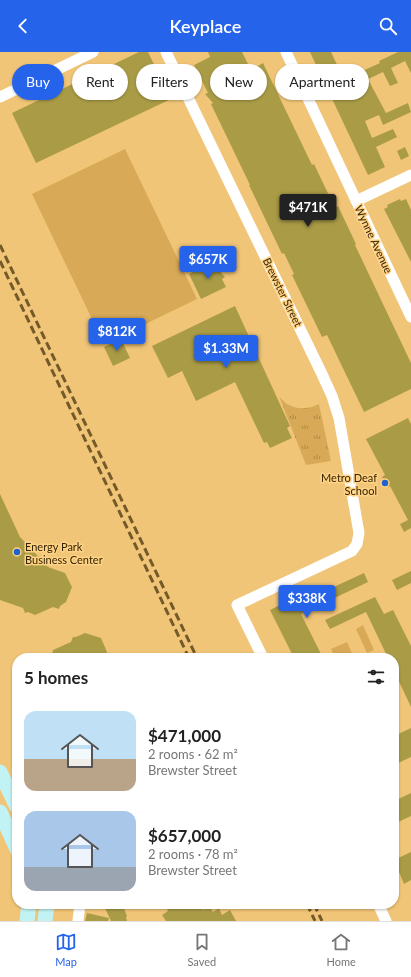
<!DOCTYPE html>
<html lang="en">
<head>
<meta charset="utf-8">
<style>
  :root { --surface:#fff; --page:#f6f6f6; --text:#222; --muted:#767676; --line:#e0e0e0; --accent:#2563eb }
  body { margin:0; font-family:Lato,sans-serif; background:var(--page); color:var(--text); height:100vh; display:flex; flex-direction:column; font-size:15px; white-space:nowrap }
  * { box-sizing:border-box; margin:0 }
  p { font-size:13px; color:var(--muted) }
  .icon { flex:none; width:22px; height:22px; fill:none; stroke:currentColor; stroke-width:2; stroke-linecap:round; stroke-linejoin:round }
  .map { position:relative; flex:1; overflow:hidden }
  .panel { position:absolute; left:12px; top:601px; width:387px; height:256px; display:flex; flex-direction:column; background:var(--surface); border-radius:16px; box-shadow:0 1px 3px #0004 }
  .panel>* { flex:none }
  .top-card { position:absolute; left:12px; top:12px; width:387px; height:36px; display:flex; gap:8px }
  .price { position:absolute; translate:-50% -34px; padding:0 9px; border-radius:4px; background:var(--accent); color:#fff; font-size:13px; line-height:26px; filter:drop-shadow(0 1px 2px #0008) }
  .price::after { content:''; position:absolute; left:50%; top:24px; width:12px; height:9px; margin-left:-6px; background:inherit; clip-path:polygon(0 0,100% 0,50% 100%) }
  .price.selected { background:#222; color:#fff }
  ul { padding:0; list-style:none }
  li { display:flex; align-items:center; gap:12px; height:100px; padding:0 12px }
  li span { display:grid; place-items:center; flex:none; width:112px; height:80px; border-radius:12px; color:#555 }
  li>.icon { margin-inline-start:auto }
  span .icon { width:48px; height:48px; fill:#fffc; stroke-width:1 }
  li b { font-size:17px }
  h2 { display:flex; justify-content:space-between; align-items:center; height:48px; padding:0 12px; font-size:17px }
  .chip { padding:0 14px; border-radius:18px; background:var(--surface); box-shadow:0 1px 3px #0004; font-size:14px; line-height:36px }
  .chip.selected { background:var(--accent); color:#fff }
  header { display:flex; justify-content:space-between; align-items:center; height:52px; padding:0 12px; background:var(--accent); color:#fff; font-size:18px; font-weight:600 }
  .menu { display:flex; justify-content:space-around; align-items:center; height:56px; border-top:1px solid var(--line); background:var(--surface); font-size:11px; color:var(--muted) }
  .menu a { display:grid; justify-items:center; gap:2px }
  .menu .selected { color:var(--accent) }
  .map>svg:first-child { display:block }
  .grass { fill:url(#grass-tufts) }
  .garden { fill:#d8a956 }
  .building { fill:#aa9c46 }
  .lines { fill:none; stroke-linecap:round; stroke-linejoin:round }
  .street { stroke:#fff; stroke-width:11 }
  .secondary { stroke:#c1f2f4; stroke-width:15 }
  .rail { stroke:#745a29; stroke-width:3; stroke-dasharray:8 4; stroke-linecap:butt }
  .poi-dot { fill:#2063cf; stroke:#ffd285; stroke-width:1.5 }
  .labels { text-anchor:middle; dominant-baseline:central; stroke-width:3; stroke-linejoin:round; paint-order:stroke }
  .street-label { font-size:11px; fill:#352402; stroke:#ffd285 }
  .poi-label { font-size:11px; fill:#352402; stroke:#ffd285; text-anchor:end }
</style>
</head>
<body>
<header><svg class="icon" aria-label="back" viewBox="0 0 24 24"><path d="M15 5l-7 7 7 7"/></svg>Keyplace<svg class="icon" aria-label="search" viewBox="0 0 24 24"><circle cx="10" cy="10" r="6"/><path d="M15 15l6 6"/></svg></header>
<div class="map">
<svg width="411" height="869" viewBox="0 0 411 869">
  <defs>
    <pattern id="grass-tufts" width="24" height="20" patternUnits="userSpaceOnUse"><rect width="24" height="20" fill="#d8a956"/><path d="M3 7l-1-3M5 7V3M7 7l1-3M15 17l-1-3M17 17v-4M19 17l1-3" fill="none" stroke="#b08945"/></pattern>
  </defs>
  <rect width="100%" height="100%" fill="#f1c578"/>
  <path class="grass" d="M 279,344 C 289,358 305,359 319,352 L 331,409 L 306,413 Z
    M 347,590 L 354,606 L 335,606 L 331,597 Z"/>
  <path class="garden" d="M 125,97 L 197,247 L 104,292 L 32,142 Z
    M 363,573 L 374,598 L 367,601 L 356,577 Z"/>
  <path class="building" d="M 139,0 L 148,0 L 171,47 L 36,111 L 12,61 Z
    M 208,0 L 242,0 L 251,18 L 263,11 L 312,113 L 314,112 L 335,156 L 338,154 L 356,192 L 355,193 L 411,311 L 411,337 L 364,360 L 327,283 L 322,285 L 292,223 L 294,222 L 284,201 L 282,202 L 249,133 L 250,133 L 211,52 L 213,51 L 205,42 L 208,41 L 194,13 L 210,5 Z
    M 310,0 L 331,0 L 349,38 L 369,29 L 386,61 L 408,51 L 411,60 L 383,73 L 379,63 L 365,69 L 372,86 L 393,77 L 397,85 L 376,95 L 385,115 L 368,123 Z
    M 398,0 L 411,0 L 411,21 L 405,9 L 391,16 L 398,31 L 390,34 L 383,20 L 364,29 L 360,20 L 380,11 L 379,9 Z
    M 405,95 L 409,104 L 401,108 L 397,99 Z
    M 400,147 L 401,149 L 406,147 L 411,158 L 411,210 L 384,157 L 388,155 L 387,153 Z
    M 214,210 L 217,216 L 225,225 L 222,227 L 226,235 L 201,247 L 189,222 Z
    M 235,254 L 290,374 L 287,376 L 292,386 L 270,396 L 267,390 L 264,391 L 235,330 L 196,349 L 182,319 L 168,326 L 152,294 Z
    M 121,287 L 130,306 L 113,314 L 104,295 Z
    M 408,366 L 411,372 L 411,476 L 404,480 L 400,472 L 408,468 L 390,434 L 387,435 L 382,425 L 385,423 L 366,387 Z
    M 0,442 L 20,485 L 48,515 L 65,521 L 72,535 L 66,550 L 60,554 L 59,557 L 53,555 L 35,563 L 28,560 L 25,561 L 23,556 L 0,548 Z
    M 411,519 L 411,531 L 397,538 L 392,528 Z
    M 364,521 L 368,530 L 301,562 L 323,606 L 294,606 L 270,558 L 294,546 L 297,552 Z
    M 375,545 L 384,562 L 393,558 L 411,594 L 411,655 L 394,619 L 394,606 L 388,606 L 366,560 L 330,577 L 325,568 Z
    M 85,581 L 101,586 L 107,600 L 105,606 L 51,606 L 53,598 L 71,590 L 73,585 L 76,585 Z
    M 411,676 L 411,705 L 394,713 L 394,684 Z
    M 411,741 L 411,764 L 394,772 L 394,749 Z
    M 411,800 L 411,828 L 404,832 L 394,808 Z
    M 103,852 L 117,852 L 118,856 L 123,854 L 127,864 L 126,865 L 127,869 L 111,869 Z
    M 164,852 L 199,852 L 203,858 L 209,854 L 213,860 L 219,856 L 222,863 L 230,858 L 236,869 L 166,869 L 162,863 L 168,859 Z
    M 87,861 L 109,866 L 108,869 L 85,869 Z"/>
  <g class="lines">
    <path class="street" d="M 166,0 L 321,320 L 332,344 L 339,366 L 359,481 L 357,492 L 352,499 L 237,553 L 263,606
      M 286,0 L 411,265
      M 0,45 L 93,0
      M 356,149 L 411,123
      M 378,852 L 386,869
      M 78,869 L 80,852"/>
    <path class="secondary" d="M 0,720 L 17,755
      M 0,760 L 17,797
      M 27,869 L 29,852
      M 45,869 L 47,852"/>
    <path class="rail" d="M 0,193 L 197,606
      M 0,209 L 189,606
      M 307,852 L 315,869
      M 314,852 L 322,869"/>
  </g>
  <g class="poi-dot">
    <circle cx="385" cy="431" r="4"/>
    <circle cx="17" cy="500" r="4"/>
  </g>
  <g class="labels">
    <g class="street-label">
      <text transform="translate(374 187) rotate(65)">Wynne Avenue</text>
      <text transform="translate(283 240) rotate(64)">Brewster Street</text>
    </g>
    <g class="poi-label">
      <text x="377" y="425">Metro Deaf<tspan x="377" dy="13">School</tspan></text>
      <text x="25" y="494" text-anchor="start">Energy Park<tspan x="25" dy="13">Business Center</tspan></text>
    </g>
  </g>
</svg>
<b class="price selected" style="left:308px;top:176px">$471K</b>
<b class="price" style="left:208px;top:228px">$657K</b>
<b class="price" style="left:117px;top:300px">$812K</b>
<b class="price" style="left:226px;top:317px">$1.33M</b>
<b class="price" style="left:307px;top:567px">$338K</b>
<div class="top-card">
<a class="chip selected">Buy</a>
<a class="chip">Rent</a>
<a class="chip">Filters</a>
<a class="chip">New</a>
<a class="chip">Apartment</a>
</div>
<section class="panel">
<h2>5 homes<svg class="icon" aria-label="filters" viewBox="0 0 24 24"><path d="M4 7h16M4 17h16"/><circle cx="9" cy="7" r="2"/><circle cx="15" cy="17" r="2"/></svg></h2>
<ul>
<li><span style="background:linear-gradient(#bfe0f5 60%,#b9a48a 0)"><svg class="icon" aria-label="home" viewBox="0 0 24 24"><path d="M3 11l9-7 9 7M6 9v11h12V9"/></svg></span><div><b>$471,000</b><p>2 rooms · 62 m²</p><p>Brewster Street</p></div></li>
<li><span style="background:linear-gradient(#a9c7e8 70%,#9aa5b1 0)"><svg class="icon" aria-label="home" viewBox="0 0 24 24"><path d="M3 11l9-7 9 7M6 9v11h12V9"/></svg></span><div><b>$657,000</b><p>2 rooms · 78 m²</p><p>Brewster Street</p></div></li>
</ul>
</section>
</div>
<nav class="menu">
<a class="selected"><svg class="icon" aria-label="map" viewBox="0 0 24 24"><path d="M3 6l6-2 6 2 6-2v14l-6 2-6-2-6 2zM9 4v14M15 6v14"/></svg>Map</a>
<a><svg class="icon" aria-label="saved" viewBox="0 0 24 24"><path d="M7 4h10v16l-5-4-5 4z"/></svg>Saved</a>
<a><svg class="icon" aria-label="home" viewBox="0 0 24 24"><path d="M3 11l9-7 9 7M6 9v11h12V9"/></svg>Home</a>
</nav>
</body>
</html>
